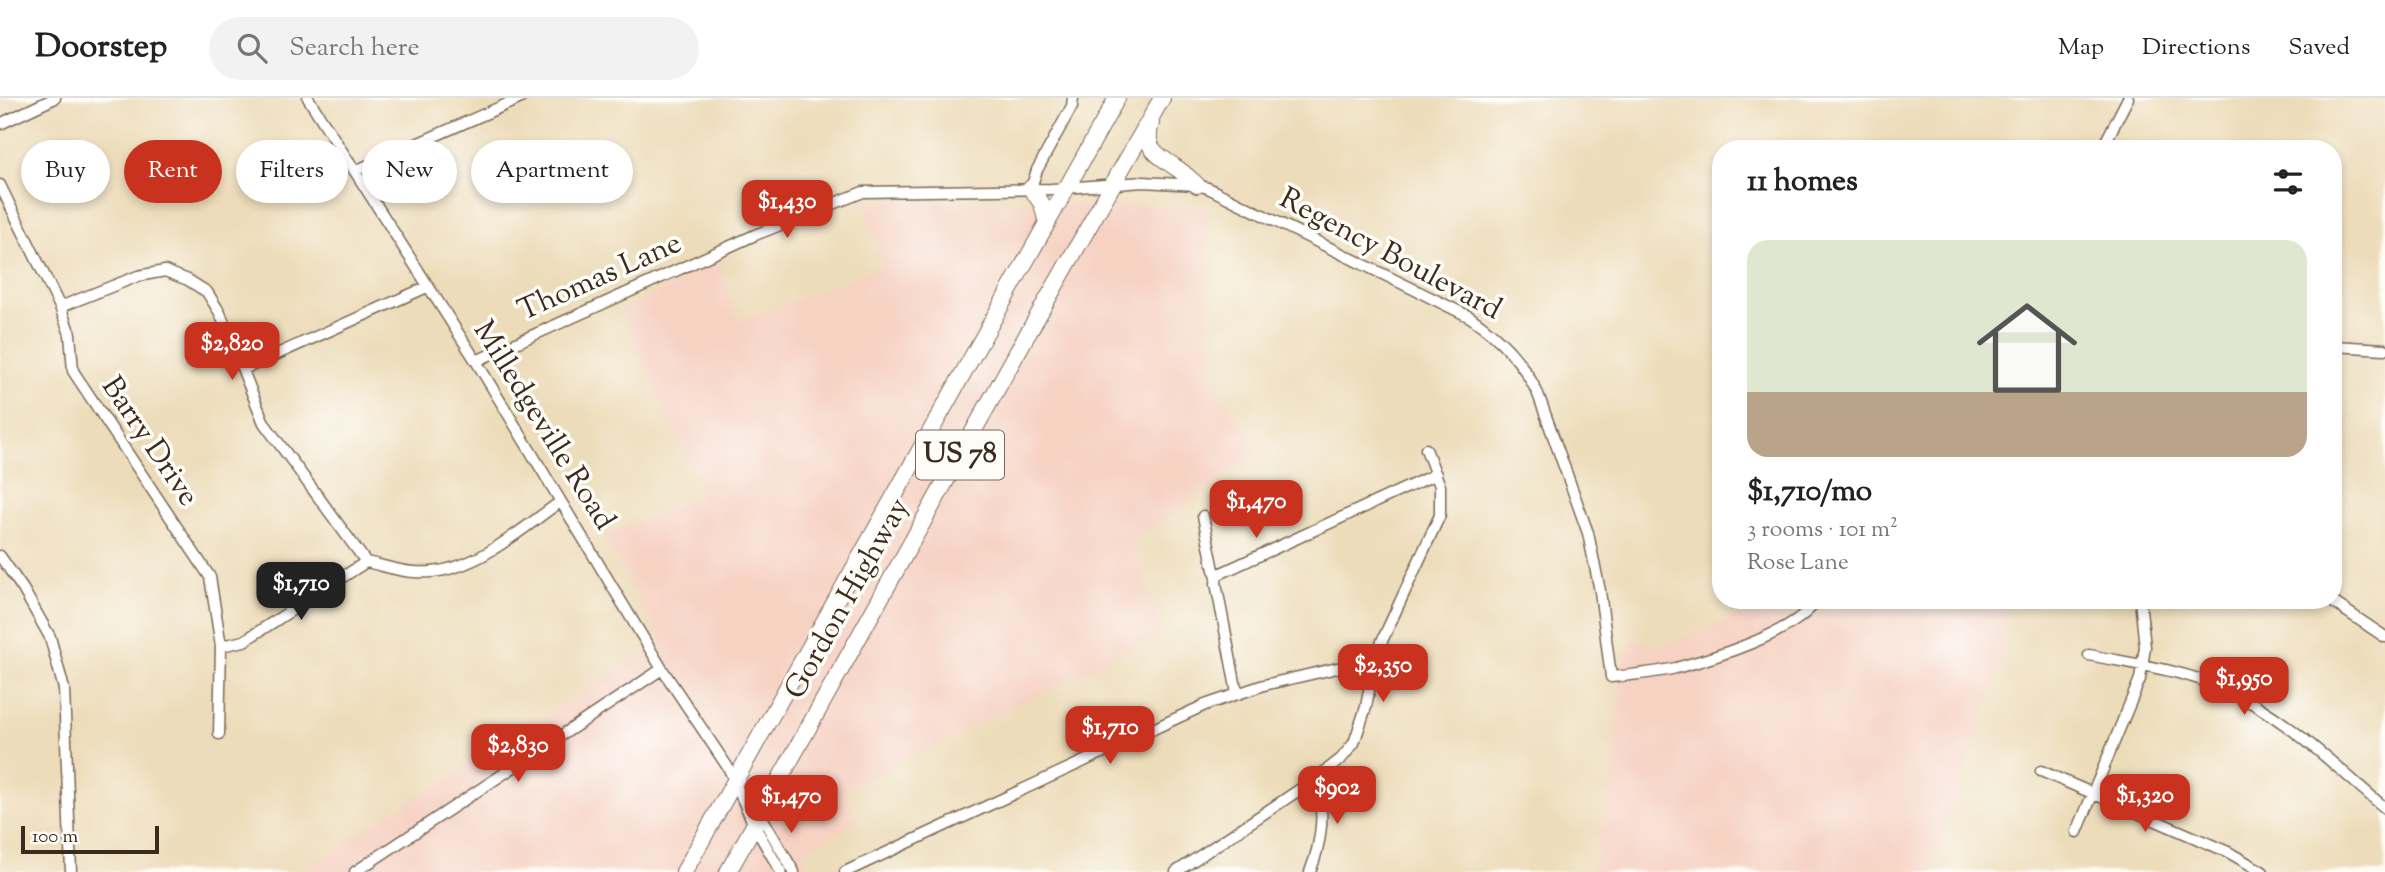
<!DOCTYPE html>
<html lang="en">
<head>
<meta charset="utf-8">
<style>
  :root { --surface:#fff; --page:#f2f2f2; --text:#222; --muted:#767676; --line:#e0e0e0; --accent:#c8321e }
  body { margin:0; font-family:"Sorts Mill Goudy",serif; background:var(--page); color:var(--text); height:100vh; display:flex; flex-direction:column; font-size:26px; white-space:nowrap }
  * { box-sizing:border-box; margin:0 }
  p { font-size:23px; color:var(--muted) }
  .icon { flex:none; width:38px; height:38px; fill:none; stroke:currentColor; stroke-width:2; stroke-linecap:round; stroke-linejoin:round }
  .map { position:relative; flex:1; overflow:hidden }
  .details { position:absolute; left:1712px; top:42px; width:630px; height:469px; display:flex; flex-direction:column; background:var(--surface); border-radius:28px; box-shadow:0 4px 10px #0003 }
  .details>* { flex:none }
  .hud { position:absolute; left:21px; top:42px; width:665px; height:63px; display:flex; gap:14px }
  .scale { position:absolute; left:21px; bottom:18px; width:138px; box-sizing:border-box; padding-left:7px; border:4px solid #3b2a1e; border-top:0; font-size:19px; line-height:24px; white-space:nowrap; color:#3b2a1e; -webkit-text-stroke:5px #fdfcf7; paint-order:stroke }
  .price { position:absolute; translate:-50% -60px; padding:0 16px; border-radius:14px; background:var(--accent); color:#fff; font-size:23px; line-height:46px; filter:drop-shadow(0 2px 4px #0008) }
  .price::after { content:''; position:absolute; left:50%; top:42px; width:21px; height:16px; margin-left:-10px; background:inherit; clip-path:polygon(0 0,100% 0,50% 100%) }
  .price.on { background:#222; color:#fff }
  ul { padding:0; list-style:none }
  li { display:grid; align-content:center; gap:14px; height:371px; padding:0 35px }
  li span { display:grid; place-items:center; height:217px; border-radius:21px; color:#555 }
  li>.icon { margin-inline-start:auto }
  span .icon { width:126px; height:126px; fill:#fffc; stroke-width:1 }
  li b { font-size:30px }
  h2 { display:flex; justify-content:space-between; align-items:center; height:84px; padding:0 35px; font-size:30px }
  .tag { padding:0 24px; border-radius:32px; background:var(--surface); box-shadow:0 4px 10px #0003; font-size:24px; line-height:63px }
  .tag.on { background:var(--accent); color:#fff }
  header { display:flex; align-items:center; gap:42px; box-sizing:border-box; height:98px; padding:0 35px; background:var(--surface); border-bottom:2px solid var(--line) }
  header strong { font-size:33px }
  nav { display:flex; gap:38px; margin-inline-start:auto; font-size:24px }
  .search { width:490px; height:63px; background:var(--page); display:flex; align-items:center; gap:18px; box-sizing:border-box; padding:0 24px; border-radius:38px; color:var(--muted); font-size:26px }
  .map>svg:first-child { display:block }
  .built { fill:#f6d2c3 }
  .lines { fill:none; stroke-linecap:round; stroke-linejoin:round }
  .minor-casing { stroke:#796854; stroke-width:13 }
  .highway-casing { stroke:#796854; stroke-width:18 }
  .minor { stroke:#fff; stroke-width:10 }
  .highway { stroke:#fff; stroke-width:16 }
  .labels { text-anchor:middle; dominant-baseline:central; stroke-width:7; stroke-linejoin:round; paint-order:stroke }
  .shield { fill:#fdfcf7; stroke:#75695f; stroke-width:2 }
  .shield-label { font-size:28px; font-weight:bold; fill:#3b2a1e }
  .street-label { font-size:30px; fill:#3b2a1e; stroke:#fdfcf7 }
</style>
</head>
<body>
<header>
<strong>Doorstep</strong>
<div class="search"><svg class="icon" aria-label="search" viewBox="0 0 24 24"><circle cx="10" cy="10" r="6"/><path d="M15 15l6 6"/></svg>Search here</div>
<nav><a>Map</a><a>Directions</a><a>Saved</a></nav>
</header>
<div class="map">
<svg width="2385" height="774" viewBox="0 0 2385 774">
  <rect width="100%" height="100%" fill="#fdfcf7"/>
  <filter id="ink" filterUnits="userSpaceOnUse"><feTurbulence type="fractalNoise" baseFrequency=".0143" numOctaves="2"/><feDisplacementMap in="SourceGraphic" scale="14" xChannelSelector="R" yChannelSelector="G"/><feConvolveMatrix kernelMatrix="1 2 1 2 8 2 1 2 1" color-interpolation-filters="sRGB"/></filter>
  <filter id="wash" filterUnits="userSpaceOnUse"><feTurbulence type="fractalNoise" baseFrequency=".00686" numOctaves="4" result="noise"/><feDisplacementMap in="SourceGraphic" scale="28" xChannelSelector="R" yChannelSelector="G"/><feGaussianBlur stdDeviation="1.57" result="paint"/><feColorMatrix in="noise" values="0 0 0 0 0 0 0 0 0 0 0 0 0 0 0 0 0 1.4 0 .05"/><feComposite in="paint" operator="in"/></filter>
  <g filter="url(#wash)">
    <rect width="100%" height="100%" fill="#eddcb9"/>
    <path class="built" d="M 862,102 L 1208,109 L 1208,274 L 1234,319 L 1262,352 L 1133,443 L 1163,536 L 844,693 L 858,722 L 801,757 L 810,774 L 299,774 L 662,542 L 603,438 L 702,398 L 621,212 L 718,163 L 739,224 L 883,167 Z
      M 1766,502 L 2008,502 L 2001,566 L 1931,774 L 1593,774 L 1612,677 L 1623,565 L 1634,539 L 1660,549 L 1754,512 Z"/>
  </g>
  <g filter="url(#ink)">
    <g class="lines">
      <defs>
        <path id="minor" d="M 308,0 L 476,263 L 662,571 L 729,671 L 754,727 L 781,774
          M 0,26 L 55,0
          M 2102,51 L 2128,0
          M 355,73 L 521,0
          M 0,87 L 60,209 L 70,236 L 73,273 L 210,479 L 221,548 L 219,636
          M 1031,90 L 1037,72 L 1072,8 L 1073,0
          M 60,209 L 138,178 L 165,173 L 188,182 L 207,194 L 220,215 L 264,325 L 366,464 C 381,467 398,473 414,474 C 470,479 517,434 560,404
          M 2333,248 L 2385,251
          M 476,263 L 755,137 L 863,94 L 1052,91 L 1143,84 L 1197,87 L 1208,90 L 1470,219 C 1500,240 1522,262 1538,296 L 1588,435 L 1600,493 L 1611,579 C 1632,577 1654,575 1676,570 C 1710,561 1799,534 1816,502
          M 244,271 L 427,189
          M 1203,418 L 1214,472 L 1217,477
          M 0,458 L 23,491 L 50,539 L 64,591 L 71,774
          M 2330,502 L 2385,539
          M 221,548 L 244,543 L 366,464
          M 2089,557 C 2133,566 2183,572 2225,591 C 2285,618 2335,668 2385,710
          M 1237,595 L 1216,485 L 1217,477 L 1436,376
          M 2041,673 L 2228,754 L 2263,774
          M 745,696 L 760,716 L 794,774
          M 2077,734 L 2140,581 L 2145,549 L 2140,502
          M 355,774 L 662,571
          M 845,774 L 1205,607 L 1264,587 L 1376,561
          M 1176,774 L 1314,682 L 1341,661 L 1354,645 L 1366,609 L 1371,582 L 1382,543 L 1440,417 L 1440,388 L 1426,351
          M 1310,774 C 1321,746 1327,710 1314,682"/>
        <path id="highway" d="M 1151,25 C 1143,51 1157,56 1175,69 C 1183,74 1190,81 1197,87
          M 1031,90 L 1042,106 L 1047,125
          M 684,774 L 1117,0
          M 728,774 L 1027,237 L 1162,0"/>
      </defs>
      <use href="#minor" class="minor-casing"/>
      <use href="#highway" class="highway-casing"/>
      <use href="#minor" class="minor"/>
      <use href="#highway" class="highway"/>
    </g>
  </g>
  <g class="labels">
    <rect class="shield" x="916" y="332.5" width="88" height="49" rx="5"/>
    <g class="shield-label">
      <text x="960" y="357">US 78</text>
    </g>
    <g class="street-label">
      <text transform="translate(1390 157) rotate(28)">Regency Boulevard</text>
      <text transform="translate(600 180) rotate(-24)">Thomas Lane</text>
      <text transform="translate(543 328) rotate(58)">Milledgeville Road</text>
      <text transform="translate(149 344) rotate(56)">Barry Drive</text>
      <text transform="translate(848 501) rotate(-61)">Gordon Highway</text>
    </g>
  </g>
</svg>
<div class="scale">100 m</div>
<b class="price" style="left:787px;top:142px">$1,430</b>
<b class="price" style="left:232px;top:284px">$2,820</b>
<b class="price" style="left:1256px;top:442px">$1,470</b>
<b class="price on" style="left:301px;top:524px">$1,710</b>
<b class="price" style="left:1383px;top:606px">$2,350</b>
<b class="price" style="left:2244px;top:619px">$1,950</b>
<b class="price" style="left:1110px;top:668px">$1,710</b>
<b class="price" style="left:518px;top:686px">$2,830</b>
<b class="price" style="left:1337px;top:728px">$902</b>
<b class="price" style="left:2145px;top:736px">$1,320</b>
<b class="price" style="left:791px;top:737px">$1,470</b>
<div class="hud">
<a class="tag">Buy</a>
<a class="tag on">Rent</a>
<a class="tag">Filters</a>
<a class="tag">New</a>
<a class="tag">Apartment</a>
</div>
<section class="details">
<h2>11 homes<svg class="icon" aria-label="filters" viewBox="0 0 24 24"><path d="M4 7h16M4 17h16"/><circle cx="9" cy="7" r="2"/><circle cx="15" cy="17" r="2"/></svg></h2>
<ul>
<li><span style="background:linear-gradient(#dfe7d0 70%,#b9a48a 0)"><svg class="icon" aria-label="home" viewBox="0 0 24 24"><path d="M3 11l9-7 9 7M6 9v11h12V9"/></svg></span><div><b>$1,710/mo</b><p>3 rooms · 101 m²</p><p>Rose Lane</p></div></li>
</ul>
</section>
</div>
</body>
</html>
